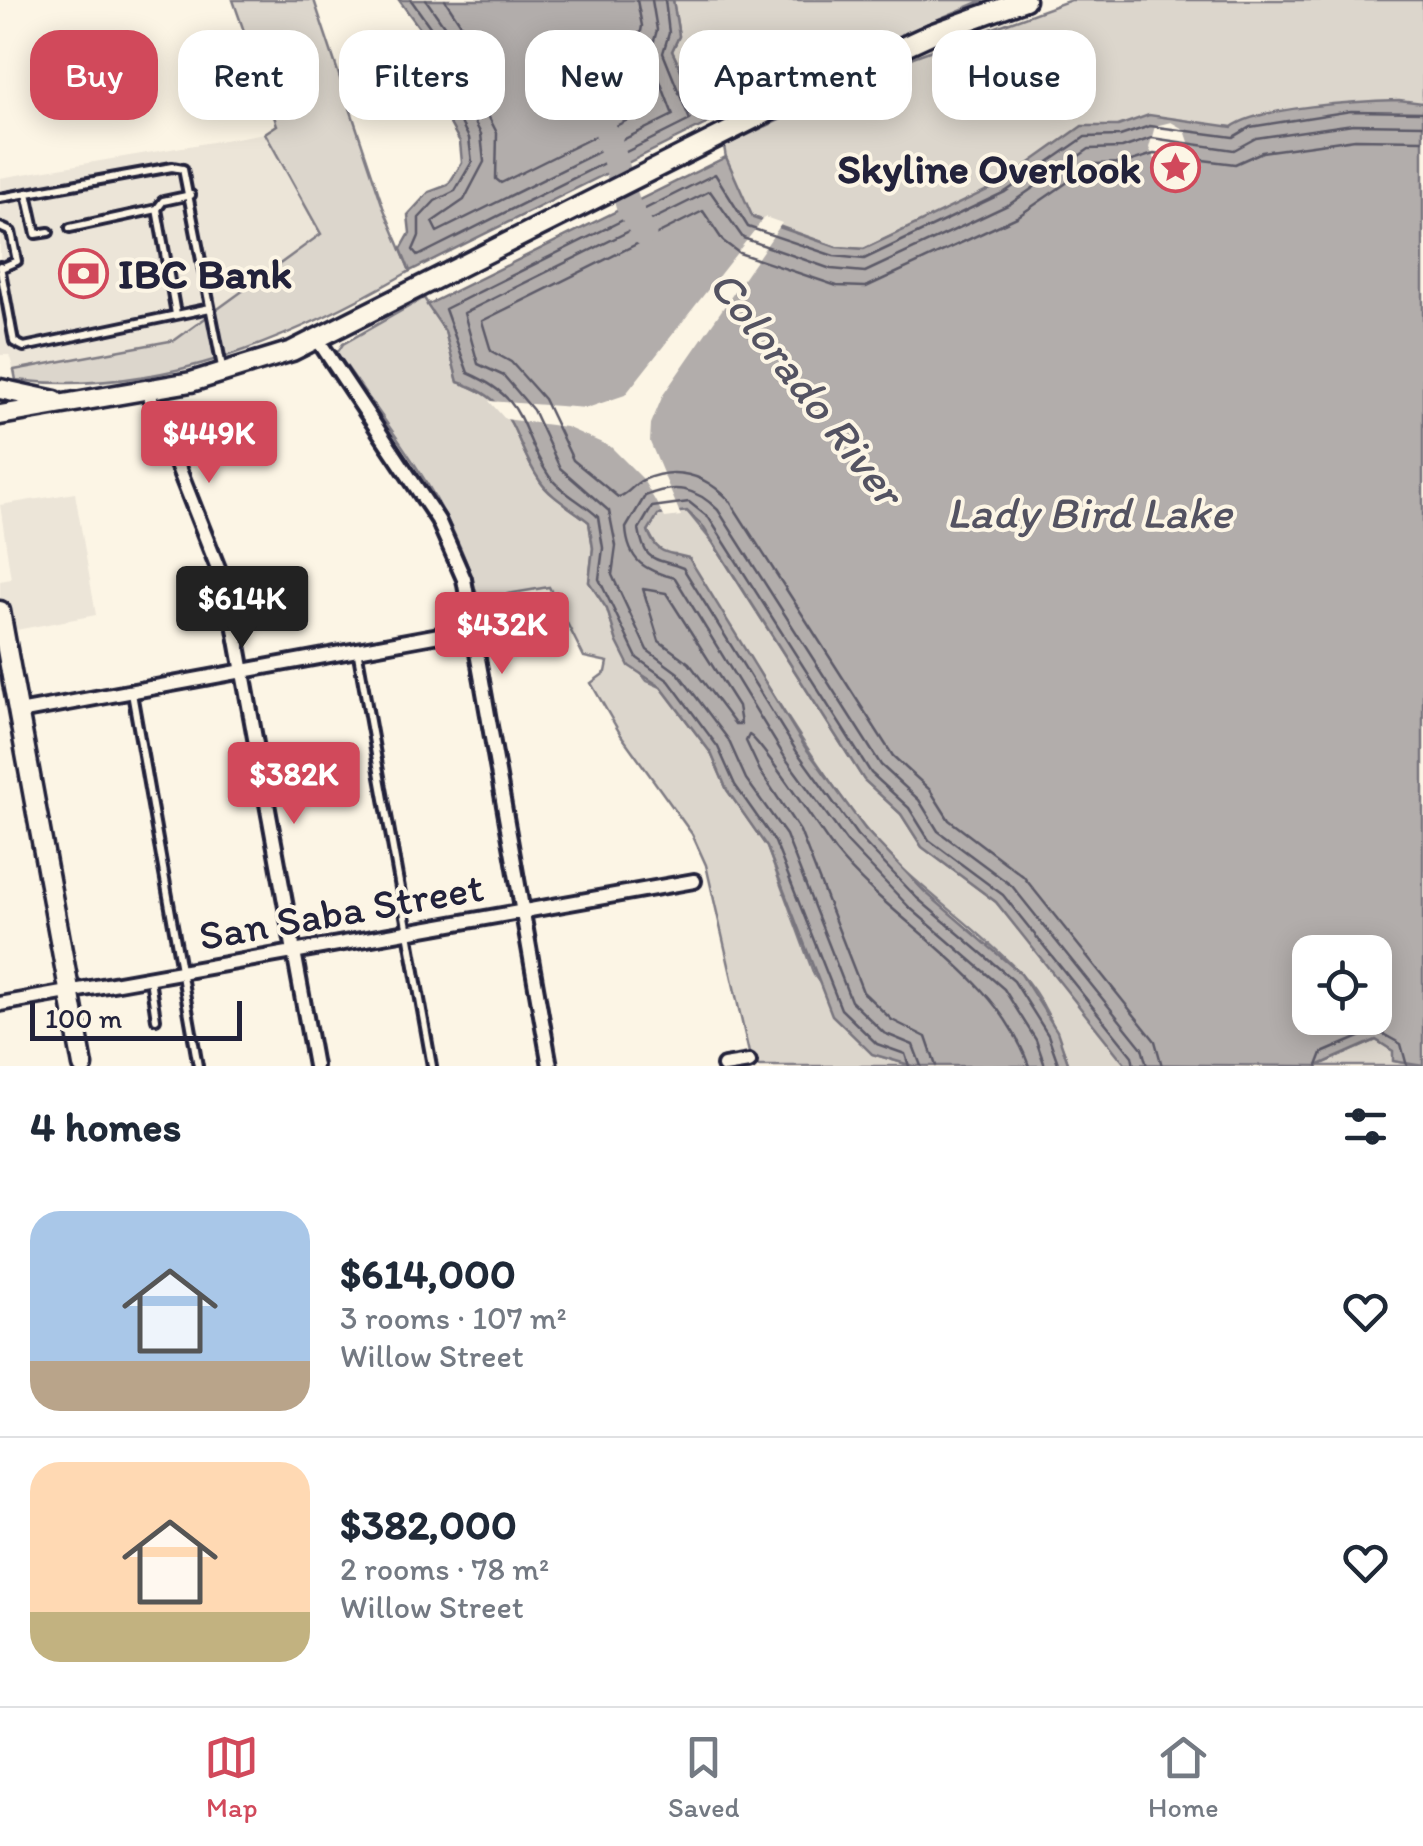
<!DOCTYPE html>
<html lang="en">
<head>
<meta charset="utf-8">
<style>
  :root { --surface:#fff; --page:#f6f6f7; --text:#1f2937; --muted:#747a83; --line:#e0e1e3; --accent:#d1495b }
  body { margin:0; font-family:Itim,sans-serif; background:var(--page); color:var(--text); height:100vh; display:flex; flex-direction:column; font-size:38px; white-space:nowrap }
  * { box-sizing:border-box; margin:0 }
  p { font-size:32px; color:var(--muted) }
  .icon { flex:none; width:55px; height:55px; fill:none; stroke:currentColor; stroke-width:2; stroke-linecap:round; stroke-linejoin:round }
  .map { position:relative; height:1066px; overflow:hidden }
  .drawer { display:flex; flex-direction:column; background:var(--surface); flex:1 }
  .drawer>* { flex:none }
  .hud { position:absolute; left:30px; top:30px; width:1365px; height:90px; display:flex; gap:20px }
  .buttons { position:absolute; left:1292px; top:935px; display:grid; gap:20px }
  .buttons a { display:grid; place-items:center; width:100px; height:100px; border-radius:20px; background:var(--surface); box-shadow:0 5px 25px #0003; font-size:50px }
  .scale { position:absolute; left:30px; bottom:25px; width:212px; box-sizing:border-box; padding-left:10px; border:5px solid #22223b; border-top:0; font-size:28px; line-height:35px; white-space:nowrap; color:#22223b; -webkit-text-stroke:8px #fcf5e5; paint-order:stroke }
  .price { position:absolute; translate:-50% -85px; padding:0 22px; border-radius:10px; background:var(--accent); color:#fff; font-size:32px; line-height:65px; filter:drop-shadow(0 2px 5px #0008) }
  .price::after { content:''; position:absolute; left:50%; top:60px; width:30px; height:22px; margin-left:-15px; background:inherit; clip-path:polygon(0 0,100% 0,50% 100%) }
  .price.current { background:#222; color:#fff }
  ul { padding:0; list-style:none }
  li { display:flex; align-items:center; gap:30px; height:250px; padding:0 30px }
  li+li { border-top:2px solid var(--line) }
  li span { display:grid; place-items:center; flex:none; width:280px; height:200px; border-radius:30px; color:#555 }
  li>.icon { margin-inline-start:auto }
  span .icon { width:120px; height:120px; fill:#fffc; stroke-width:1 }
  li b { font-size:42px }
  h2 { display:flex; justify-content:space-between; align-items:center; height:120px; padding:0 30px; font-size:42px }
  .pill { padding:0 35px; border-radius:30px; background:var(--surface); box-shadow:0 5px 25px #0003; font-size:35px; line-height:90px }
  .pill.current { background:var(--accent); color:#fff }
  .tabs { display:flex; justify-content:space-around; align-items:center; height:140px; border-top:2px solid var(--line); background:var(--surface); font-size:28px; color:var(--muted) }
  .tabs a { display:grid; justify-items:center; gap:5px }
  .tabs .current { color:var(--accent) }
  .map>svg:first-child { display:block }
  .built { fill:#ece5d8 }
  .green { fill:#dcd6cc; stroke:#7f7c84; stroke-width:2.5 }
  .water { fill:#b2adab; stroke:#78757e; stroke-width:2.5; fill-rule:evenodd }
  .pier { fill:#fcf5e5 }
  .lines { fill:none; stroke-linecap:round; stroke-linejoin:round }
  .shore { stroke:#5c5a68; stroke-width:2.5 }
  .river { stroke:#b2adab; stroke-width:25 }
  .lane-casing { stroke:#22223b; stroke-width:14 }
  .street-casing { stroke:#22223b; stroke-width:20 }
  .secondary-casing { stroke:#22223b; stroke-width:25 }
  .lane { stroke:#fcf5e5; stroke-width:6 }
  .street { stroke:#fcf5e5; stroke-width:12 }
  .secondary { stroke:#fcf5e5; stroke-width:18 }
  .labels { text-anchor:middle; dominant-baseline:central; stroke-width:8; stroke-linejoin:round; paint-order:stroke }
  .poi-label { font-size:42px; font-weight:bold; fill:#22223b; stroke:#fcf5e5; text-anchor:end }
  .street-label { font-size:42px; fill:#22223b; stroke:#fcf5e5 }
  .water-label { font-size:45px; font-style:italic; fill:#545362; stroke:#fcf5e5 }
</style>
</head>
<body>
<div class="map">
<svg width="1423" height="1066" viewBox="0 0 1423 1066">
  <rect width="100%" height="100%" fill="#fcf5e5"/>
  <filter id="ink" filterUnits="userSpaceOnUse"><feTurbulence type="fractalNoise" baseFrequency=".01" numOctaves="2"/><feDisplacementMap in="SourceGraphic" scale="20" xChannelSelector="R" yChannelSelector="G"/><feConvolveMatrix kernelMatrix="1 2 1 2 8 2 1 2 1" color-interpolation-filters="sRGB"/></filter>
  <g filter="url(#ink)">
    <path class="built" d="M 265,133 L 321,234 L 175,340 L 14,370 L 9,355 L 0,355 L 0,178 Z
      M 75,493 L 96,615 L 0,633 L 0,581 L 11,579 L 0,505 Z"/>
    <path class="green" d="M 233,0 L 314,0 L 383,207 L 410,271 C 291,340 157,397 16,380 L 14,370 L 175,340 L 321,234 L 265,133 L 277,125 Z
      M 673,0 L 984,0 L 822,68 L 706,124 L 672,51 L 679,36 Z
      M 1071,0 L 1423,0 L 1423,113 L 1038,168 L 864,249 L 836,247 L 751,216 L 728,170 L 724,146 L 913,57 Z
      M 424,298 L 445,331 L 458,382 C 519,401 510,437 540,481 C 550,497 575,510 589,522 L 593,548 L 589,582 L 607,609 L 617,642 L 647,681 L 661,687 L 711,753 L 727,790 L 767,847 L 814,975 L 872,1054 L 913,1066 L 752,1066 L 706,865 L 692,834 L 621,735 L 591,683 L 606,672 L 608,662 L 584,657 L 549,587 L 478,599 C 454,506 391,431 337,353 L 343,344 Z
      M 687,511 L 713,543 L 864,780 L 901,814 L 922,847 L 996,902 L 1130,1066 L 1069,1066 C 1058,1034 1043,997 1019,972 C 970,920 908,883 863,826 C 792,735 749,645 675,554 L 660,553 L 648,531 L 657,515 Z
      M 1376,1040 L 1394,1051 L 1394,1061 L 1419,1066 L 1317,1066 Z"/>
    <path class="water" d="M 399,0 L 673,0 L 679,36 L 672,51 L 706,124 L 410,271 L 401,249 L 410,233 L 408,215 L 429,192 L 448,185 L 462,163 L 460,142 L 440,106 L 434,48 Z
      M 1399,100 L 1423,103 L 1423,1066 L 1393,1061 L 1393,1051 L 1376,1040 L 1317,1066 L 1125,1064 L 996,902 L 922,847 L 901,814 L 864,780 L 702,525 L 687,511 L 658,515 L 648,531 C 657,555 667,552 689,558 L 805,747 L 865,829 L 924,891 L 1021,974 L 1057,1031 L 1069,1066 L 913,1066 L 872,1054 L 832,1015 L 767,847 L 727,790 L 711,753 L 661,687 L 629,666 L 617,642 L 607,609 L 589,582 L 593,548 L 589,522 C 575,510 550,497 540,481 C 510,437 519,401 458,382 L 445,331 L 427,305 L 726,157 L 753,218 L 836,247 L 864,249 L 1000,184 L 1082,126 L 1118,126 L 1149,115 L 1232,127 C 1258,107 1362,101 1399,100 ZM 1310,952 L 1375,952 L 1375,1018 L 1310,1018 Z"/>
    <path class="pier" d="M 1171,122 L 1185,130 L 1191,148 L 1185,170 L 1176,175 L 1160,169 L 1149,148 L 1155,126 Z
      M 765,217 L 782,223 L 663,395 L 651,424 L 650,442 L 681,516 L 665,518 L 642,478 L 611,447 L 566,427 L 505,419 L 489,401 L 587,408 L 625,395 Z"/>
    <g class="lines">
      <path class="shore" d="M 411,0 L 443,45 L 450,102 L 469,138 L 472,162 L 455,191 L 435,201 L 419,218 L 419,236 L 413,250 L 418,256 L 690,120 L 663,53 L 669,33 L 665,0
        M 426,0 L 454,40 L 462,98 L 481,134 L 484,162 L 464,200 L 432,222 L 437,232 L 673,115 L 650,55 L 657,30 L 652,0
        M 445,0 L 470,38 L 477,94 L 497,133 L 496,179 L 501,183 L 654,107 L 636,58 L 642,26 L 637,0
        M 643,589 L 666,593 L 738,706 L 741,724 L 735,724 L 689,663 L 659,641 Z
        M 909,1066 L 905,1054 L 877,1044 L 841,1009 L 775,842 L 735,785 L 718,747 L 669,681 L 637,658 L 599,579 L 603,548 L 598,517 C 584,503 560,492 549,476 C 517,428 530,400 468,373 L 445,309 L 715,174 L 748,227 L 834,256 L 864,259 L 1005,192 L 1085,137 L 1120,136 L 1150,126 L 1233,137 L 1250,127 L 1351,111 L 1423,112
        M 921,1066 L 913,1045 L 884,1033 L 851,1001 L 786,835 L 746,779 L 728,739 L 678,673 L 647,650 L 612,575 L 616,546 L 609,511 L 560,468 L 533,410 L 504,376 L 478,364 L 464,313 L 710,191 L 743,238 L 831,269 L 865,272 L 1010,204 L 1089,149 L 1122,148 L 1152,138 L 1234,150 L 1256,138 L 1353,124 L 1423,125
        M 936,1066 L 926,1037 L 892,1020 L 863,992 L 800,831 L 760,771 L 746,741 L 749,735 C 758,737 821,833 835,851 C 895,926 996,972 1029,1066
        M 1045,1066 L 1036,1040 L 1004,989 L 909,907 L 847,842 L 786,759 L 675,578 C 646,571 628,562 626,528 L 645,496 C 675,483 696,488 718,510 L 881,765 L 919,800 L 938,831 L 1012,886 L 1142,1048 L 1147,1066
        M 1059,1066 L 1048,1035 L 1014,981 L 917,898 L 857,835 L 797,752 L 683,568 C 656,557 645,565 639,529 L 652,507 L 689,502 L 709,518 L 871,773 L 909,808 L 929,840 L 1003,895 L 1132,1056 L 1134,1066
        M 1162,1066 L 1155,1041 L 1023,876 L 949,820 L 930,790 L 893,756 L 729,500 C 705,475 677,465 643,480 C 632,485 628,495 618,497 L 573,460 L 544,399 L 511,362 L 491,351 L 482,321 L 703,211 L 723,241 L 739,253 L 837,286 L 866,287 L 1017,217 L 1094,164 L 1125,163 L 1154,154 L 1235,164 L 1262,152 L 1355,139 L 1423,140
        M 1317,1066 L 1322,1053 L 1376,1030 L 1401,1044 L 1407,1066"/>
      <path class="river" d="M 608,135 L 628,205 L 644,233"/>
      <defs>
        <path id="lane" d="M 27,193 L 36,234 L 49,232
          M 0,198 L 172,167 L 183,169 L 222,367
          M 0,227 L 11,232 L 17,261 L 1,268
          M 70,228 L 157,209
          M 0,266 L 14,342 L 24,347 L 210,308
          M 176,314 L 157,209 L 163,201 L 191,195
          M 357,649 L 432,1066
          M 132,693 L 198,1066
          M 150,979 L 156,1019"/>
        <path id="street" d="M 318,340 L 438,520 L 464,579 L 550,1066
          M 148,391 L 229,596 L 315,1066
          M 19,712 L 472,629
          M 0,1004 L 694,881
          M 724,1066 L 749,1062"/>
        <path id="secondary" d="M 0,389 L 55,401
          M 0,415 L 191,382 L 292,351 L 833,79 L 931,34 L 1025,0
          M 0,611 L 83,1066"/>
      </defs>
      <use href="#lane" class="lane-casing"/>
      <use href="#street" class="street-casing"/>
      <use href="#secondary" class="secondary-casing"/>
      <use href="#lane" class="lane"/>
      <use href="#street" class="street"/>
      <use href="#secondary" class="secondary"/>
    </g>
  </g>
  <defs>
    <symbol id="sight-ring" viewBox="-11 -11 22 22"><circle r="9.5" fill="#fcf5e5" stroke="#d1495b" stroke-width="1.5"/><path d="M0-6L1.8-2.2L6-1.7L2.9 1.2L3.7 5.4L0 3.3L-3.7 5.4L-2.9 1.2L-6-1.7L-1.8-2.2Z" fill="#d1495b"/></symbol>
    <symbol id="bank-ring" viewBox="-11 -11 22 22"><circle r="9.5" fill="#fcf5e5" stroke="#d1495b" stroke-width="1.5"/><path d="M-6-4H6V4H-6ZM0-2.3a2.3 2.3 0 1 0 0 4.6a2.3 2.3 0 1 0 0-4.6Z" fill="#d1495b"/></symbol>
  </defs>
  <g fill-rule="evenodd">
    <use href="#sight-ring" x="1148" y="140" width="55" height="55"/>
    <use href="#bank-ring" x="56" y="246" width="55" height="55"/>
  </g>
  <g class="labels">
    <g class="poi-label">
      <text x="1141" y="168">Skyline Overlook</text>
      <text x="118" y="273" text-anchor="start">IBC Bank</text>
    </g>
    <g class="street-label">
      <text transform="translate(341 911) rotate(-10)">San Saba Street</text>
    </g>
    <g class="water-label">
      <text transform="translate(807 387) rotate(52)">Colorado River</text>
      <text x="1089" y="512">Lady Bird Lake</text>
    </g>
  </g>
</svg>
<div class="buttons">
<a><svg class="icon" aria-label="locate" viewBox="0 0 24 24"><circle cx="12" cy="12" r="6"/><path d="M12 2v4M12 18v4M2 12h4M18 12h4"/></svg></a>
</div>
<div class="scale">100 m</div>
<b class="price" style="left:209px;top:486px">$449K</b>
<b class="price current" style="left:242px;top:651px">$614K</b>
<b class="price" style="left:502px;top:677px">$432K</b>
<b class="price" style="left:294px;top:827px">$382K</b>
<div class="hud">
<a class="pill current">Buy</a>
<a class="pill">Rent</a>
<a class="pill">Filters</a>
<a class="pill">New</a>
<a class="pill">Apartment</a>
<a class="pill">House</a>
</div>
</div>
<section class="drawer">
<h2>4 homes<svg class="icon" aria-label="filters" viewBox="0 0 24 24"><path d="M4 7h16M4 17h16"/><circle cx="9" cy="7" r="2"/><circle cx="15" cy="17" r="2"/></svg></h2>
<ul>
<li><span style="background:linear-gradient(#a9c7e8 75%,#b9a48a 0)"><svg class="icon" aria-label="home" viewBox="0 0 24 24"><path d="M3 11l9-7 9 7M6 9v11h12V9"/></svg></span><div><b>$614,000</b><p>3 rooms · 107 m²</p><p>Willow Street</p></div><svg class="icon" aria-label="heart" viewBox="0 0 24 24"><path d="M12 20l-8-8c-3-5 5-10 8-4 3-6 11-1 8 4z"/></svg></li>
<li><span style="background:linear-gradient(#ffd9b3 75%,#c2b280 0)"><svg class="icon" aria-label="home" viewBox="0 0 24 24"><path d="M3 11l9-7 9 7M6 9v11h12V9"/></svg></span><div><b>$382,000</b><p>2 rooms · 78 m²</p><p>Willow Street</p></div><svg class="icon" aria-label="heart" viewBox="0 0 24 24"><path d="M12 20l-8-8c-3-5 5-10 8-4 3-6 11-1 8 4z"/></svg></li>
</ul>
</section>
<nav class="tabs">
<a class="current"><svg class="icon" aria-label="map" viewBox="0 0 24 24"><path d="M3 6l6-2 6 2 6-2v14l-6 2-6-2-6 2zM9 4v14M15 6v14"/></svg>Map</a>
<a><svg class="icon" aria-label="saved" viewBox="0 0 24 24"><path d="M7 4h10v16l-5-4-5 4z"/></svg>Saved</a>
<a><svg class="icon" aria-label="home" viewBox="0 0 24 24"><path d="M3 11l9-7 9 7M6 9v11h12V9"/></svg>Home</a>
</nav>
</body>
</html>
